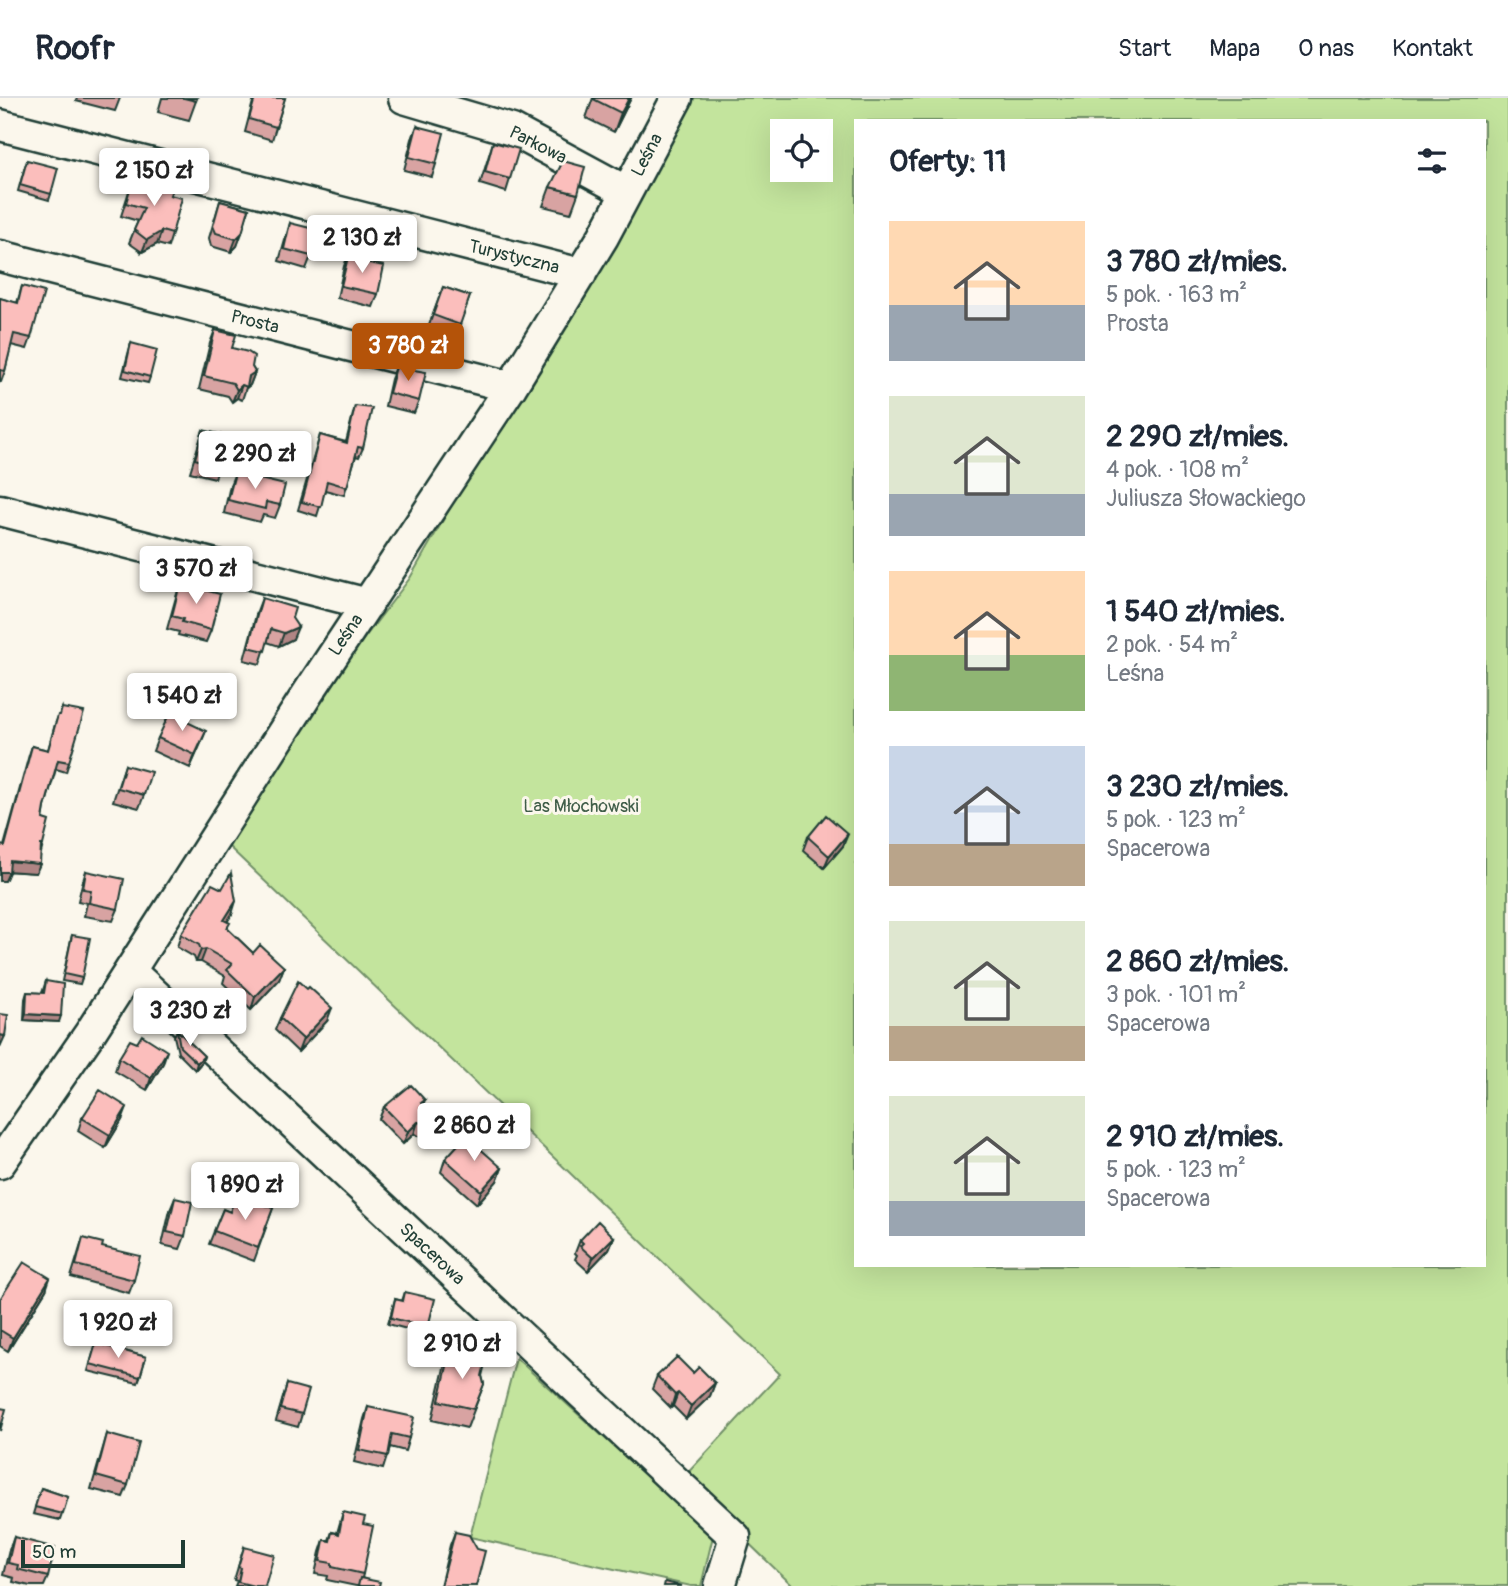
<!DOCTYPE html>
<html lang="pl">
<head>
<meta charset="utf-8">
<style>
  :root { --surface:#fff; --page:#f2f2f3; --text:#1f2937; --muted:#747a83; --line:#e0e1e3; --accent:#b45309 }
  body { margin:0; font-family:Pangolin,sans-serif; background:var(--page); color:var(--text); height:100vh; display:flex; flex-direction:column; font-size:26px; white-space:nowrap }
  * { box-sizing:border-box; margin:0 }
  p { font-size:23px; color:var(--muted) }
  .icon { flex:none; width:38px; height:38px; fill:none; stroke:currentColor; stroke-width:2; stroke-linecap:round; stroke-linejoin:round }
  .map { position:relative; flex:1; overflow:hidden }
  .sheet { position:absolute; left:854px; top:21px; width:632px; height:1148px; display:flex; flex-direction:column; background:var(--surface); border-radius:0px; box-shadow:0 7px 28px #0002 }
  .sheet>* { flex:none }
  .fabs { position:absolute; left:770px; top:21px; display:grid; gap:14px }
  .fabs a { display:grid; place-items:center; width:63px; height:63px; border-radius:0px; background:var(--surface); box-shadow:0 7px 28px #0002; font-size:35px }
  .scale { position:absolute; left:21px; bottom:18px; width:164px; box-sizing:border-box; padding-left:7px; border:4px solid #1f3d34; border-top:0; font-size:19px; line-height:24px; white-space:nowrap; color:#1f3d34; -webkit-text-stroke:5px #fbf7ec; paint-order:stroke }
  .price { position:absolute; translate:-50% -60px; padding:0 16px; border-radius:7px; background:#fff; color:#222; font-size:23px; line-height:46px; filter:drop-shadow(0 2px 4px #0008) }
  .price::after { content:''; position:absolute; left:50%; top:42px; width:21px; height:16px; margin-left:-10px; background:inherit; clip-path:polygon(0 0,100% 0,50% 100%) }
  .price.on { background:var(--accent); color:#fff }
  ul { padding:0; list-style:none }
  li { display:flex; align-items:center; gap:21px; height:175px; padding:0 35px }
  li span { display:grid; place-items:center; flex:none; width:196px; height:140px; border-radius:0px; color:#555 }
  li>.icon { margin-inline-start:auto }
  span .icon { width:84px; height:84px; fill:#fffc; stroke-width:1 }
  li b { font-size:30px }
  h2 { display:flex; justify-content:space-between; align-items:center; height:84px; padding:0 35px; font-size:30px }
  header { display:flex; align-items:center; gap:42px; box-sizing:border-box; height:98px; padding:0 35px; background:var(--surface); border-bottom:2px solid var(--line) }
  header strong { font-size:33px }
  nav { display:flex; gap:38px; margin-inline-start:auto; font-size:24px }
  .map>svg:first-child { display:block }
  .green { fill:#c3e49d; stroke:#719068; stroke-width:2; fill-rule:evenodd }
  .lines { fill:none; stroke-linecap:round; stroke-linejoin:round }
  .minor-casing { stroke:#1f3d34; stroke-width:35 }
  .minor { stroke:#fbf7ec; stroke-width:30 }
  .wall { fill:#d8a3a2; stroke:#1f3d34; stroke-width:2 }
  .shaded-wall { fill:#b08584; stroke:#1f3d34; stroke-width:2 }
  .building { fill:#fbbebc; stroke:#1f3d34; stroke-width:2 }
  .labels { text-anchor:middle; dominant-baseline:central; stroke-width:6; stroke-linejoin:round; paint-order:stroke }
  .street-label { font-size:18px; fill:#1f3d34; stroke:#fbf7ec }
  .park-label { font-size:18px; fill:#405e49; stroke:#fbf7ec }
</style>
</head>
<body>
<header>
<strong>Roofr</strong>
<nav><a>Start</a><a>Mapa</a><a>O nas</a><a>Kontakt</a></nav>
</header>
<div class="map">
<svg width="1508" height="1488" viewBox="0 0 1508 1488">
  <rect width="100%" height="100%" fill="#fbf7ec"/>
  <filter id="ink" filterUnits="userSpaceOnUse"><feTurbulence type="fractalNoise" baseFrequency=".0143" numOctaves="2"/><feDisplacementMap in="SourceGraphic" scale="14" xChannelSelector="R" yChannelSelector="G"/><feConvolveMatrix kernelMatrix="1 2 1 2 8 2 1 2 1" color-interpolation-filters="sRGB"/></filter>
  <g filter="url(#ink)">
    <path class="green" d="M 688,0 L 1508,0 L 1508,1488 L 793,1488 L 682,1381 L 780,1276 L 225,745 L 296,630 L 410,480 L 526,277 ZM 856,23 L 1484,23 L 1484,1167 L 856,1167 ZM 782,33 L 821,33 L 821,72 L 782,72 Z
      M 516,1260 L 713,1438 L 701,1488 L 691,1488 L 470,1439 Z"/>
    <g class="lines">
      <defs>
        <path id="minor" d="M 404,0 L 512,32 L 627,94
          M 0,27 L 581,176
          M 0,158 L 511,289
          M 0,412 L 368,506
          M 130,873 L 735,1439 L 720,1488
          M 0,1065 L 90,935 L 308,595 L 511,289 L 603,139 L 677,0"/>
      </defs>
      <use href="#minor" class="minor-casing"/>
      <use href="#minor" class="minor"/>
    </g>
    <path class="wall" d="M 77,0 L 120,0 L 115,13 L 76,3 Z
      M 162,0 L 197,0 L 189,22 L 158,14 Z
      M 254,0 L 285,0 L 272,42 L 245,34 Z
      M 593,0 L 631,0 L 614,34 L 586,20 Z
      M 417,28 L 436,66 L 432,79 L 404,72 L 412,41 Z
      M 493,44 L 510,81 L 506,94 L 480,86 Z
      M 25,68 L 51,96 L 49,102 L 18,93 Z
      M 132,84 L 170,97 L 172,136 L 168,149 L 157,146 L 142,154 L 129,145 L 138,123 L 121,118 Z
      M 550,89 L 578,96 L 571,115 L 543,108 Z
      M 220,103 L 249,111 L 237,148 L 231,154 L 211,148 L 209,140 Z
      M 290,125 L 311,158 L 306,171 L 279,163 Z
      M 349,155 L 364,164 L 378,196 L 373,209 L 337,200 L 344,168 Z
      M 22,188 L 31,240 L 27,251 L 11,247 L 5,273 L 1,284 L 0,284 L 0,200 L 17,205 Z
      M 443,189 L 470,198 L 455,239 L 428,230 Z
      M 215,232 L 252,269 L 255,274 L 250,287 L 246,290 L 242,302 L 237,300 L 232,304 L 228,298 L 199,291 L 210,245 Z
      M 131,245 L 150,279 L 148,285 L 122,279 Z
      M 396,269 L 419,303 L 414,315 L 385,308 L 391,281 Z
      M 355,308 L 363,350 L 359,359 L 356,358 L 344,397 L 325,392 L 317,418 L 298,412 L 320,337 L 346,344 Z
      M 203,332 L 225,352 L 215,380 L 190,374 Z
      M 235,375 L 280,407 L 275,420 L 263,417 L 260,424 L 224,415 L 230,387 Z
      M 180,486 L 211,532 L 206,544 L 178,537 L 179,534 L 167,531 L 176,499 Z
      M 262,500 L 292,520 L 293,541 L 279,548 L 267,544 L 260,566 L 244,562 L 257,513 Z
      M 62,610 L 69,664 L 66,674 L 56,671 L 45,709 L 43,721 L 43,747 L 36,775 L 9,773 L 5,783 L 4,748 L 29,657 L 32,648 L 48,652 L 55,626 Z
      M 185,623 L 201,645 L 190,670 L 153,653 L 158,640 Z
      M 125,667 L 144,697 L 139,710 L 113,703 Z
      M 808,739 L 843,748 L 824,770 L 803,752 Z
      M 86,773 L 118,811 L 113,823 L 84,818 L 87,805 L 78,803 L 82,786 Z
      M 232,816 L 227,824 L 228,831 L 253,855 L 284,869 L 279,882 L 251,912 L 223,885 L 225,878 L 201,864 L 196,864 L 194,859 L 177,849 L 181,836 Z
      M 72,837 L 82,880 L 80,886 L 62,883 Z
      M 46,883 L 59,924 L 24,922 L 25,901 L 27,894 L 42,895 Z
      M 280,920 L 327,923 L 298,954 L 275,932 Z
      M 177,932 L 204,958 L 202,964 L 195,972 L 178,955 L 174,938 Z
      M 119,960 L 163,965 L 147,992 L 115,973 Z
      M 425,1002 L 423,1007 L 428,1027 L 423,1040 L 414,1036 L 403,1046 L 379,1021 L 384,1009 Z
      M 82,1020 L 122,1022 L 105,1050 L 78,1033 Z
      M 445,1061 L 502,1070 L 497,1083 L 477,1106 L 441,1074 Z
      M 175,1100 L 185,1138 L 180,1151 L 162,1147 L 170,1112 Z
      M 248,1104 L 273,1110 L 254,1163 L 209,1146 L 223,1111 L 230,1114 Z
      M 614,1139 L 609,1151 L 588,1173 L 575,1161 L 577,1157 L 575,1155 L 580,1142 Z
      M 83,1140 L 102,1149 L 134,1182 L 129,1195 L 71,1179 Z
      M 46,1192 L 8,1253 L 0,1248 L 0,1201 Z
      M 405,1194 L 428,1229 L 426,1236 L 388,1226 L 395,1201 L 402,1203 Z
      M 96,1245 L 146,1259 L 138,1285 L 88,1273 Z
      M 451,1251 L 482,1278 L 484,1286 L 467,1330 L 432,1322 L 444,1270 Z
      M 693,1275 L 715,1285 L 710,1298 L 686,1321 L 673,1308 L 671,1310 L 652,1291 L 657,1278 Z
      M 287,1286 L 302,1316 L 298,1329 L 276,1323 Z
      M 368,1309 L 409,1340 L 405,1353 L 390,1349 L 383,1371 L 354,1364 L 364,1321 Z
      M 107,1336 L 128,1387 L 123,1399 L 91,1391 Z
      M 41,1390 L 68,1399 L 60,1422 L 33,1416 Z
      M 343,1414 L 363,1426 L 363,1476 L 362,1480 L 379,1488 L 356,1488 L 327,1482 L 328,1478 L 315,1476 L 320,1454 L 324,1442 L 329,1442 L 332,1434 L 337,1435 Z
      M 455,1434 L 476,1488 L 440,1488 L 450,1447 Z
      M 14,1439 L 48,1479 L 44,1488 L 30,1488 L 13,1484 L 14,1480 L 3,1477 L 9,1452 Z
      M 244,1449 L 265,1488 L 235,1488 L 237,1483 L 234,1482 Z"/>
    <path class="shaded-wall" d="M 629,0 L 631,0 L 614,34 L 621,15 Z
      M 162,133 L 157,146 L 142,154 L 147,142 Z
      M 242,135 L 237,148 L 231,154 L 236,141 Z
      M 255,274 L 250,287 L 246,290 L 249,278 Z
      M 242,287 L 237,300 L 232,304 L 237,292 Z
      M 298,529 L 293,541 L 279,548 L 284,535 Z
      M 206,633 L 201,645 L 190,670 L 195,657 Z
      M 848,736 L 843,748 L 824,770 L 829,758 Z
      M 10,763 L 40,766 L 36,775 L 6,773 Z
      M 0,774 L 9,774 L 5,783 L 0,783 Z
      M 236,803 L 232,816 L 220,835 L 224,822 Z
      M 206,851 L 201,864 L 196,864 L 201,852 Z
      M 284,869 L 279,882 L 251,912 L 255,899 Z
      M 332,910 L 327,923 L 298,954 L 303,941 Z
      M 26,916 L 61,918 L 59,924 L 24,922 Z
      M 0,937 L 5,938 L 0,949 Z
      M 167,953 L 163,965 L 147,992 L 151,980 Z
      M 204,958 L 202,964 L 195,972 L 197,965 Z
      M 127,1009 L 122,1022 L 105,1050 L 110,1037 Z
      M 418,1024 L 414,1036 L 403,1046 L 408,1034 Z
      M 502,1070 L 497,1083 L 477,1106 L 481,1093 Z
      M 614,1139 L 609,1151 L 588,1173 L 593,1160 Z
      M 50,1180 L 46,1192 L 8,1253 L 13,1240 Z
      M 715,1285 L 710,1298 L 686,1321 L 691,1308 Z
      M 678,1295 L 673,1308 L 671,1310 L 675,1297 Z"/>
    <path class="building" d="M 184,0 L 197,0 L 196,3 Z
      M 255,0 L 285,0 L 276,29 L 249,21 Z
      M 593,0 L 629,0 L 621,15 L 593,1 Z
      M 417,28 L 444,35 L 436,66 L 409,59 Z
      M 493,44 L 519,51 L 510,81 L 485,74 Z
      M 27,62 L 58,70 L 51,96 L 20,87 Z
      M 563,63 L 585,69 L 578,96 L 550,89 Z
      M 147,82 L 173,89 L 170,97 L 182,100 L 172,136 L 162,133 L 147,142 L 134,132 L 144,110 L 126,105 L 132,84 L 140,86 Z
      M 220,103 L 249,111 L 242,135 L 236,141 L 216,135 L 213,128 Z
      M 290,125 L 318,132 L 311,158 L 284,151 Z
      M 349,155 L 365,159 L 364,164 L 384,168 L 378,196 L 341,188 Z
      M 22,188 L 44,194 L 31,240 L 14,236 L 5,273 L 0,272 L 0,200 L 18,205 Z
      M 443,189 L 470,198 L 460,227 L 433,217 Z
      M 215,232 L 236,237 L 232,250 L 248,254 L 254,258 L 252,269 L 255,274 L 249,278 L 247,289 L 242,287 L 237,292 L 233,285 L 204,278 Z
      M 131,245 L 157,252 L 150,279 L 125,272 Z
      M 396,269 L 426,274 L 419,303 L 389,295 Z
      M 355,308 L 372,310 L 363,350 L 358,349 L 347,389 L 327,383 L 321,409 L 302,404 L 320,337 L 347,345 Z
      M 203,332 L 222,337 L 220,344 L 225,352 L 220,368 L 195,361 Z
      M 235,375 L 285,387 L 280,407 L 266,404 L 265,411 L 228,402 Z
      M 180,486 L 220,496 L 211,532 L 182,524 L 183,521 L 172,518 Z
      M 262,500 L 295,510 L 292,520 L 298,529 L 284,535 L 271,531 L 265,553 L 248,549 Z
      M 62,610 L 84,614 L 69,664 L 58,662 L 45,709 L 43,721 L 49,723 L 43,747 L 41,747 L 40,766 L 10,763 L 9,774 L 0,774 L 0,747 L 5,748 L 32,648 L 48,652 L 58,617 L 60,617 Z
      M 171,612 L 186,619 L 185,623 L 206,633 L 195,657 L 158,640 Z
      M 125,667 L 151,674 L 144,697 L 118,690 Z
      M 826,717 L 848,736 L 829,758 L 808,739 Z
      M 86,773 L 124,781 L 118,811 L 89,805 L 91,792 L 83,791 Z
      M 231,775 L 236,803 L 224,822 L 230,825 L 227,830 L 253,855 L 260,847 L 284,869 L 255,899 L 227,872 L 232,866 L 206,851 L 201,852 L 199,847 L 181,836 L 212,786 L 222,791 Z
      M 72,837 L 90,840 L 82,880 L 64,876 Z
      M 46,883 L 63,886 L 61,918 L 26,916 L 27,894 L 44,895 Z
      M 298,883 L 307,891 L 309,889 L 332,910 L 303,941 L 280,920 Z
      M 0,916 L 8,917 L 5,938 L 0,937 Z
      M 177,932 L 204,958 L 197,965 L 180,949 Z
      M 142,937 L 167,953 L 151,980 L 119,960 L 130,942 L 137,945 Z
      M 411,987 L 425,1002 L 421,1005 L 426,1011 L 428,1027 L 418,1024 L 408,1034 L 384,1009 Z
      M 100,992 L 127,1009 L 110,1037 L 82,1020 Z
      M 466,1038 L 502,1070 L 481,1093 L 445,1061 Z
      M 235,1099 L 248,1104 L 249,1101 L 273,1110 L 258,1150 L 214,1133 L 223,1111 L 230,1114 Z
      M 175,1100 L 192,1104 L 185,1138 L 167,1134 Z
      M 598,1123 L 614,1139 L 593,1160 L 580,1148 L 583,1145 L 580,1142 Z
      M 83,1140 L 103,1145 L 102,1149 L 140,1158 L 134,1182 L 76,1167 Z
      M 24,1164 L 50,1180 L 13,1240 L 0,1232 L 0,1201 Z
      M 405,1194 L 435,1201 L 428,1229 L 391,1220 L 395,1201 L 403,1203 Z
      M 96,1245 L 146,1259 L 140,1279 L 90,1266 Z
      M 451,1251 L 471,1256 L 470,1262 L 485,1266 L 482,1278 L 484,1286 L 474,1311 L 439,1303 Z
      M 677,1259 L 693,1275 L 699,1269 L 715,1285 L 691,1308 L 678,1295 L 675,1297 L 657,1278 Z
      M 287,1286 L 309,1292 L 302,1316 L 280,1311 Z
      M 368,1309 L 414,1319 L 409,1340 L 392,1336 L 388,1358 L 359,1352 Z
      M 0,1310 L 6,1311 L 0,1333 Z
      M 107,1336 L 139,1345 L 128,1387 L 96,1378 Z
      M 41,1390 L 68,1399 L 63,1416 L 35,1409 Z
      M 343,1414 L 365,1419 L 363,1426 L 373,1428 L 363,1476 L 332,1469 L 332,1465 L 320,1463 L 324,1442 L 330,1443 L 332,1434 L 339,1436 Z
      M 455,1434 L 469,1437 L 477,1451 L 485,1453 L 476,1488 L 441,1488 Z
      M 14,1439 L 55,1450 L 48,1479 L 17,1471 L 18,1467 L 8,1465 Z
      M 244,1449 L 274,1457 L 265,1488 L 254,1488 L 238,1484 L 241,1470 L 238,1469 Z
      M 360,1480 L 380,1484 L 379,1488 L 358,1488 Z
      M 665,1484 L 682,1488 L 664,1488 Z"/>
  </g>
  <g class="labels">
    <g class="street-label">
      <text transform="translate(538 47) rotate(27)">Parkowa</text>
      <text transform="translate(647 57) rotate(-62)">Leśna</text>
      <text transform="translate(514 159) rotate(14)">Turystyczna</text>
      <text transform="translate(255 224) rotate(14)">Prosta</text>
      <text transform="translate(346 537) rotate(-56)">Leśna</text>
      <text transform="translate(432 1156) rotate(43)">Spacerowa</text>
    </g>
    <g class="park-label">
      <text x="581" y="708">Las Młochowski</text>
    </g>
  </g>
</svg>
<div class="fabs">
<a><svg class="icon" aria-label="locate" viewBox="0 0 24 24"><circle cx="12" cy="12" r="6"/><path d="M12 2v4M12 18v4M2 12h4M18 12h4"/></svg></a>
</div>
<div class="scale">50 m</div>
<b class="price" style="left:154px;top:110px">2 150 zł</b>
<b class="price" style="left:362px;top:177px">2 130 zł</b>
<b class="price on" style="left:408px;top:285px">3 780 zł</b>
<b class="price" style="left:255px;top:393px">2 290 zł</b>
<b class="price" style="left:196px;top:508px">3 570 zł</b>
<b class="price" style="left:182px;top:635px">1 540 zł</b>
<b class="price" style="left:190px;top:950px">3 230 zł</b>
<b class="price" style="left:474px;top:1065px">2 860 zł</b>
<b class="price" style="left:245px;top:1124px">1 890 zł</b>
<b class="price" style="left:118px;top:1262px">1 920 zł</b>
<b class="price" style="left:462px;top:1283px">2 910 zł</b>
<section class="sheet">
<h2>Oferty: 11<svg class="icon" aria-label="filters" viewBox="0 0 24 24"><path d="M4 7h16M4 17h16"/><circle cx="9" cy="7" r="2"/><circle cx="15" cy="17" r="2"/></svg></h2>
<ul>
<li><span style="background:linear-gradient(#ffd9b3 60%,#9aa5b1 0)"><svg class="icon" aria-label="home" viewBox="0 0 24 24"><path d="M3 11l9-7 9 7M6 9v11h12V9"/></svg></span><div><b>3 780 zł/mies.</b><p>5 pok. · 163 m²</p><p>Prosta</p></div></li>
<li><span style="background:linear-gradient(#dfe7d0 70%,#9aa5b1 0)"><svg class="icon" aria-label="home" viewBox="0 0 24 24"><path d="M3 11l9-7 9 7M6 9v11h12V9"/></svg></span><div><b>2 290 zł/mies.</b><p>4 pok. · 108 m²</p><p>Juliusza Słowackiego</p></div></li>
<li><span style="background:linear-gradient(#ffd9b3 60%,#8fb573 0)"><svg class="icon" aria-label="home" viewBox="0 0 24 24"><path d="M3 11l9-7 9 7M6 9v11h12V9"/></svg></span><div><b>1 540 zł/mies.</b><p>2 pok. · 54 m²</p><p>Leśna</p></div></li>
<li><span style="background:linear-gradient(#c9d6e8 70%,#b9a48a 0)"><svg class="icon" aria-label="home" viewBox="0 0 24 24"><path d="M3 11l9-7 9 7M6 9v11h12V9"/></svg></span><div><b>3 230 zł/mies.</b><p>5 pok. · 123 m²</p><p>Spacerowa</p></div></li>
<li><span style="background:linear-gradient(#dfe7d0 75%,#b9a48a 0)"><svg class="icon" aria-label="home" viewBox="0 0 24 24"><path d="M3 11l9-7 9 7M6 9v11h12V9"/></svg></span><div><b>2 860 zł/mies.</b><p>3 pok. · 101 m²</p><p>Spacerowa</p></div></li>
<li><span style="background:linear-gradient(#dfe7d0 75%,#9aa5b1 0)"><svg class="icon" aria-label="home" viewBox="0 0 24 24"><path d="M3 11l9-7 9 7M6 9v11h12V9"/></svg></span><div><b>2 910 zł/mies.</b><p>5 pok. · 123 m²</p><p>Spacerowa</p></div></li>
</ul>
</section>
</div>
</body>
</html>
